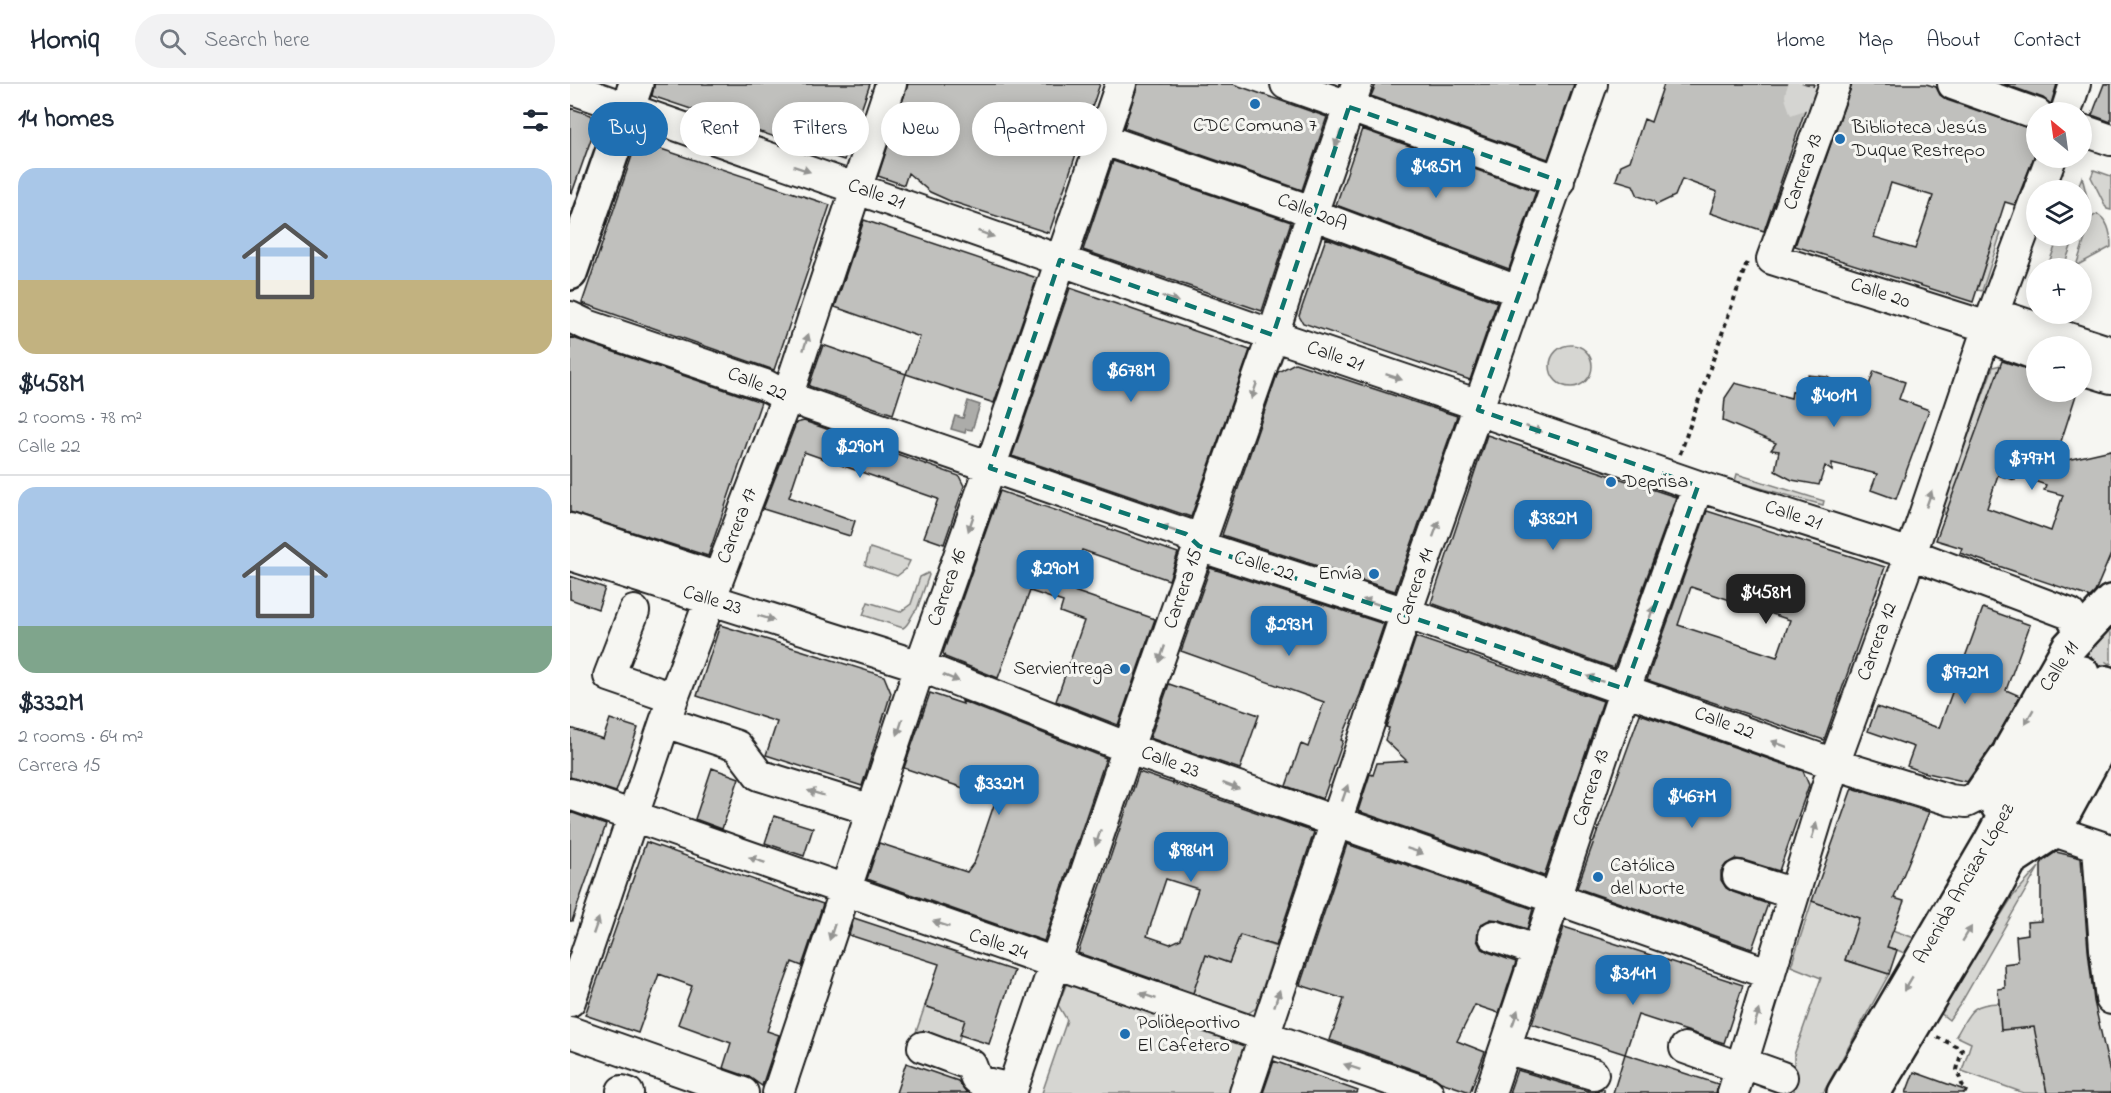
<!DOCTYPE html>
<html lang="en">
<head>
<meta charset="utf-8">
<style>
  :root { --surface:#fff; --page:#f2f2f3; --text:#1f2937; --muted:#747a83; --line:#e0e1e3; --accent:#1f6fb2 }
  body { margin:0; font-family:"Indie Flower",sans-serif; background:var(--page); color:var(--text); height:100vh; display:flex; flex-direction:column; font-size:22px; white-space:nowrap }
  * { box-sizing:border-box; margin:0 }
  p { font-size:20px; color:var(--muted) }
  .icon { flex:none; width:33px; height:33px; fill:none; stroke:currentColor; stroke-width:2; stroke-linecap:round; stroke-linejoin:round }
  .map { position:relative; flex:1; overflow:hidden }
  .drawer { display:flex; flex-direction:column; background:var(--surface); width:570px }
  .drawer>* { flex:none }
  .hud { position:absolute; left:18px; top:18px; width:570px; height:54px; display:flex; gap:12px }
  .needle { width:39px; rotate:331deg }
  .fabs { position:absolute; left:1456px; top:18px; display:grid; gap:12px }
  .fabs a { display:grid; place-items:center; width:66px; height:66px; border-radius:50%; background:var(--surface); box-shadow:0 3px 15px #0003; font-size:30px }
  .price { position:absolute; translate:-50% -51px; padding:0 14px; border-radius:12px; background:var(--accent); color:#fff; font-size:20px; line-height:39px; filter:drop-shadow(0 2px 3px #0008) }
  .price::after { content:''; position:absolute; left:50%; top:36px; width:18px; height:14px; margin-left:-9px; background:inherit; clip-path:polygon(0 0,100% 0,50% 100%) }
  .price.active { background:#222; color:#fff }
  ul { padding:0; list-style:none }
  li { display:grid; align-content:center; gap:12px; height:318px; padding:0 18px }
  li+li { border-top:2px solid var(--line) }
  li span { display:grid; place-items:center; height:186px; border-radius:18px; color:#555 }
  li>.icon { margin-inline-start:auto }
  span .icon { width:108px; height:108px; fill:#fffc; stroke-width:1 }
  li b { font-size:26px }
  h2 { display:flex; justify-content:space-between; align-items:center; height:72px; padding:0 18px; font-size:26px }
  .tag { padding:0 21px; border-radius:27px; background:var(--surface); box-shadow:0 3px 15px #0003; font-size:21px; line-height:54px }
  .tag.active { background:var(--accent); color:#fff }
  header { display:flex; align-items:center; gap:36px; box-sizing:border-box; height:84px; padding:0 30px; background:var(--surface); border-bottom:2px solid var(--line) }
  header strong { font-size:28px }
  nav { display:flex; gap:33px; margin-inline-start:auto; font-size:21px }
  .search { width:420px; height:54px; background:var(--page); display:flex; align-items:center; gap:15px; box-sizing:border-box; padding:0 21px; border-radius:33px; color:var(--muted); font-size:22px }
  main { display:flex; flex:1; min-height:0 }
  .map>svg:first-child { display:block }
  .green { fill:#d6d6d2; stroke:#797977; stroke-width:1.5 }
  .water { fill:#acaca9; stroke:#727271; stroke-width:1.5 }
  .building { fill:#c0c0bd; stroke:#1c1c1c; stroke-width:1.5; fill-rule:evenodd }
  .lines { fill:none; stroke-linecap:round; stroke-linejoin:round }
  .minor-tunnel { stroke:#d5d5d2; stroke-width:30; stroke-dasharray:30 15; stroke-linecap:butt }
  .major-tunnel { stroke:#d5d5d2; stroke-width:33; stroke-dasharray:33 16; stroke-linecap:butt }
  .minor-casing { stroke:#1c1c1c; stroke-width:34 }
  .major-casing { stroke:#1c1c1c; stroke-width:38 }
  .path { stroke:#1c1c1c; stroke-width:4; stroke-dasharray:4.5 4.5; stroke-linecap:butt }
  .minor { stroke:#f6f6f2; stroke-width:30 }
  .major { stroke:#f6f6f2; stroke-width:33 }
  .oneway { fill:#949492 }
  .marked { fill:none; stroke:#0f766e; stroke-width:4.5; stroke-dasharray:12 8; stroke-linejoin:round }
  .poi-dot { fill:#1f6fb2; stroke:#f6f6f2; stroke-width:2 }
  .labels { text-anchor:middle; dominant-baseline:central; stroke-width:6; stroke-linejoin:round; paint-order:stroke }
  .poi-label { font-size:20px; fill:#1c1c1c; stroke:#f6f6f2; text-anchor:start }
  .street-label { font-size:20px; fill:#1c1c1c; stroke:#f6f6f2 }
</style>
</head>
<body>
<header>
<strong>Homiq</strong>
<div class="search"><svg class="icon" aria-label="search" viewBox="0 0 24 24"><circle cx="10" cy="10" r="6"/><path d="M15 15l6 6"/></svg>Search here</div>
<nav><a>Home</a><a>Map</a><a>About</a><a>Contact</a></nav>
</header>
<main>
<section class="drawer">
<h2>14 homes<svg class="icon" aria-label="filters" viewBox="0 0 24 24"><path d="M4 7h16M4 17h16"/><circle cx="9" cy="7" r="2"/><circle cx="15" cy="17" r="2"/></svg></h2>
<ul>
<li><span style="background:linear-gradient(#a9c7e8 60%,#c2b280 0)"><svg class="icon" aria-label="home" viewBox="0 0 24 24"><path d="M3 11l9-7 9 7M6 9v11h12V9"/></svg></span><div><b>$458M</b><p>2 rooms · 78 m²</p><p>Calle 22</p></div></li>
<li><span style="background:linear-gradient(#a9c7e8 75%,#7fa58c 0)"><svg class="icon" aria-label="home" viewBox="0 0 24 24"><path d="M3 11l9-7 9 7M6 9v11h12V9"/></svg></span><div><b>$332M</b><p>2 rooms · 64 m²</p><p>Carrera 15</p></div></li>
</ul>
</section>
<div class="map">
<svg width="1541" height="1009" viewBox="0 0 1541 1009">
  <rect width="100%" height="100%" fill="#f6f6f2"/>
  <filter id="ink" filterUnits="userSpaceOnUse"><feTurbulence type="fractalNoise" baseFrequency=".0167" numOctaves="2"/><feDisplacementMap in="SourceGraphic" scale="12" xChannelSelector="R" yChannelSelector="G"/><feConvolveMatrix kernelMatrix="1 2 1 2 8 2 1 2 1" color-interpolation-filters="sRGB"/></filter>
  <g filter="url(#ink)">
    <path class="green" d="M 1524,86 L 1541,92 L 1541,126 L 1537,125 L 1521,93 Z
      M 1512,93 L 1518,117 L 1512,132 L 1512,106 L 1507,106 Z
      M 1527,130 C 1538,136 1541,151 1541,163 L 1506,182 L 1522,133 Z
      M 1426,147 L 1431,149 L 1412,207 L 1407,206 Z
      M 1489,152 L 1505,152 L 1493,184 L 1477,184 Z
      M980 282a21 21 0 1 1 42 0a21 21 0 1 1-42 0Z
      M 1431,281 L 1375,434 L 1373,421 L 1423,283 Z
      M 1167,390 L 1254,417 L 1253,421 L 1165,397 Z
      M 300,464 L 340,477 L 336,485 L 327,492 L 295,481 Z
      M 358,489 L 359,491 L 347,525 C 340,531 341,539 333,544 L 293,531 L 298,518 L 330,528 L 341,520 L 350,493 Z
      M 1541,541 L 1541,581 L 1512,564 Z
      M 1469,783 L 1391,919 L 1379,936 L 1369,928 L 1443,812 Z
      M 1242,817 L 1361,860 L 1352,876 L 1327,866 L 1283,852 L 1275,876 L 1319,890 L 1253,1009 L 1224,1009 L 1224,971 L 1251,894 L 1221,882 Z
      M 670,851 L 706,863 L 686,924 L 677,930 L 622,911 L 636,871 L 659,879 Z
      M 498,896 L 684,961 L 667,1009 L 472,1009 L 497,936 L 488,921 Z
      M 1429,919 L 1431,946 L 1465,943 L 1477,1009 L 1454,1009 L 1392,987 L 1401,959 L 1386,952 C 1400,929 1399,920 1429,919 Z
      M 355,922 L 395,936 L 387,962 L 346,948 Z"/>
    <path class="water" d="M 398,317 L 410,321 L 402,346 L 396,345 L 395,349 L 381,345 L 385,332 L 393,334 Z"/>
    <path class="building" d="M 84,0 L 300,0 L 274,76 L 82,12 Z
      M 338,0 L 530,0 L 479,149 L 380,117 L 360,108 L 338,89 L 334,101 L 308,92 Z
      M 568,0 L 663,0 L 757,33 L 732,106 L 554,44 Z
      M 806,0 L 1004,0 L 978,75 L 801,12 Z
      M 1094,0 L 1244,0 L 1194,147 L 1140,129 L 1147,108 L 1112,95 L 1105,112 L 1086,121 L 1084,117 L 1068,112 L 1063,101 L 1046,96 L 1051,81 L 1060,77 L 1074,35 L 1081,38 Z
      M 1282,0 L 1356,0 L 1366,3 L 1370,11 L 1377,16 L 1467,47 L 1467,65 L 1445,121 L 1435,118 L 1403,218 L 1225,162 ZM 1321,99 L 1363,112 L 1345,165 L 1304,153 Z
      M 1434,0 L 1487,0 L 1481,20 L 1473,14 Z
      M 1534,0 L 1541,0 L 1541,38 L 1522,31 Z
      M 0,24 L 21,31 L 26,41 L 2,109 L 0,108 Z
      M 792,45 L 966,107 L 939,185 L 766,121 Z
      M 67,57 L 260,121 L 204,286 L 12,219 Z
      M 543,77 L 721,138 L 692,227 L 513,166 Z
      M 294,136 L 467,194 L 424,319 L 336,290 L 350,253 L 265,223 Z
      M 756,154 L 927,218 L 900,296 L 733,239 L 729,232 Z
      M 500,204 L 680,266 L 621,433 L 442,372 Z
      M 0,253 L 191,318 L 138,472 L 0,428 Z
      M 253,261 L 336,290 L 323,330 L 239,302 Z
      M 1432,277 L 1467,288 L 1467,308 L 1507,308 L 1484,379 L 1541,366 L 1541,470 L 1525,508 L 1520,513 L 1390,469 L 1392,464 L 1366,456 ZM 1428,391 L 1445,396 L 1446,391 L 1476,401 L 1474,406 L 1493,411 L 1481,447 L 1417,424 Z
      M 725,279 L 887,332 L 825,507 L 652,451 L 708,288 Z
      M 1304,287 L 1335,298 L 1329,315 L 1359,326 L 1326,415 L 1301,406 L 1307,390 L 1262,379 L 1262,387 L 1255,382 L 1249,401 L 1222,396 L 1205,387 L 1209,367 L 1201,366 L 1206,359 L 1153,337 L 1155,314 L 1165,299 L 1221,314 L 1222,307 L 1229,311 L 1238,291 L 1257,293 L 1289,312 L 1293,302 L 1298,304 Z
      M 234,337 L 389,392 L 394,402 L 374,460 L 354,453 L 368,415 L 234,368 L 219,413 L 285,437 L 280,452 L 193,425 L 226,339 Z
      M 917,351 L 1106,413 L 1044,584 L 861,519 Z
      M 430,407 L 608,469 L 599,496 L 512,466 L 498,505 L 585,535 L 548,641 L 486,617 L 514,537 L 490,528 L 493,518 L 460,507 L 428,594 L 375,573 L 373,569 Z
      M 1137,427 L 1315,483 L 1254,656 L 1077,596 ZM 1121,503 L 1220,536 L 1207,573 L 1108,541 Z
      M 640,484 L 814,540 L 790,611 L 771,656 L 773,657 L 753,715 L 716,702 L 731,660 L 738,663 L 754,618 L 611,567 Z
      M 0,492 L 35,504 L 28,525 L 0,515 Z
      M 1413,524 L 1460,541 L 1436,606 L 1450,612 L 1423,660 L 1397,698 L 1353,688 L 1337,682 L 1344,663 L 1298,647 L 1307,623 L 1369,644 Z
      M 150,541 L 314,592 L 321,609 L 292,702 L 196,671 L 207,638 L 127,612 Z
      M 846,553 L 1033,617 L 974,792 L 788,727 L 800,690 L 803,691 L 807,679 L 837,677 L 815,656 L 819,644 L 816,643 Z
      M 599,600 L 689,631 L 670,685 L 580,654 Z
      M 360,609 L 393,620 L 392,617 L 536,674 L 474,857 L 297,795 L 309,759 L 397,788 L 405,777 L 426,715 L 334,684 Z
      M 1070,630 L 1233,687 L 1239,701 L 1209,787 L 1173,776 L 1165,775 L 1156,780 L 1151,787 L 1151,796 L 1156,804 L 1163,808 L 1198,820 L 1182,865 L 1007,804 Z
      M 40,635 L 68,644 L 46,708 L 0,693 L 0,644 L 33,655 Z
      M 142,684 L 169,694 L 152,745 L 125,735 Z
      M 569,688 L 744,748 L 706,862 L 670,851 L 659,879 L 636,871 L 623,909 L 508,869 ZM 596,795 L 628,805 L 611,855 L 600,860 L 577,852 Z
      M 1282,704 L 1359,728 L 1324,814 L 1334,817 L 1317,863 L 1327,866 L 1319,890 L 1275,876 L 1289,834 L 1242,817 Z
      M 0,728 L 36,741 L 2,837 L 0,837 Z
      M 204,732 L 243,744 L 234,772 L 195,759 Z
      M 76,758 L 253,820 L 232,882 L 222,878 L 197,947 L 209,951 L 192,1002 L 179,993 L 153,984 L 161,959 L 108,940 L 122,902 L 89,890 L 68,949 L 15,931 Z
      M 777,760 L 963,825 L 957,845 L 930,836 L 921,835 L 913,839 L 908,846 L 907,856 L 911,864 L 918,868 L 946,878 L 929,929 L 905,921 L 887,957 L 915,968 L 900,1008 L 871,998 L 864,993 L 760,956 L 774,915 L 730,901 Z
      M 1486,768 L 1511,774 L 1518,866 L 1524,917 L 1541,993 L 1541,1009 L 1477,1009 L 1464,943 L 1431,946 L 1428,905 L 1435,904 L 1434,880 L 1448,878 L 1446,852 L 1458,850 L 1457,838 L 1471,837 L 1471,780 L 1473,777 Z
      M 284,834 L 444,887 L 419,960 L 390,951 L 395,936 L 355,922 L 369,880 L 279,851 Z
      M 994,843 L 1173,901 L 1154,959 L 1068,931 L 1055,970 L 1148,1000 L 1146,1009 L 1043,1009 L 1055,970 L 962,940 Z
      M 704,977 L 788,1007 L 787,1009 L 693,1009 Z
      M 336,979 L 388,997 L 397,1009 L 326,1009 Z
      M 947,986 L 1018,1007 L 1026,1007 L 1031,1005 L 1034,1005 L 1034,1009 L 939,1009 Z
      M 1344,988 L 1397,1007 L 1396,1009 L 1336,1009 Z"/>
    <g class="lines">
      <path class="minor-tunnel" d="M 1234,0 L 1230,12 L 1235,26"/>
      <path class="major-tunnel" d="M 1512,589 L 1541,525"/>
      <defs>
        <path id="minor" d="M 716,0 L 989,97
          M 1265,0 L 1202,175 L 1418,243 L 1434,259 L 1467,271
          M 1383,0 L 1467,30
          M 0,4 L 717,256 L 897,317 L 908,326 L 1128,402 L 1341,470 L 1500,530 L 1508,544 L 1504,558
          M 1496,28 L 1505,0
          M 1512,46 L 1541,56
          M 532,55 L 727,122 L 742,130 L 950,208
          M 1469,106 L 1481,74
          M 0,233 L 17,241 L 195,301 L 217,313 L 616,450 L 629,462 L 836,529 L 1264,680 L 1380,716 L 1396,718 L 1408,712 L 1439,667
          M 1418,243 L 1440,235 L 1541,268
          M 1512,285 L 1541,294
          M 0,445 L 148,494
          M 0,471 L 350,582 L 571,669 L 1200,890
          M 64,527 L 39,592 L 103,614
          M 95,638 L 167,662 L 189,691 L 302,726
          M 0,710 L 858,1009
          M 1484,747 L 1541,766
          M 1528,763 L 1535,865 L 1541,915
          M 1168,792 L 1224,810
          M 924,852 L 968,867
          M 0,917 L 103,614 L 217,313 L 321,0
          M 0,948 L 173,1009
          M 353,963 L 401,981 L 406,994 L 412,998 L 442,1005
          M 935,964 L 1023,990
          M 1115,964 L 1171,984
          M 1173,979 L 1212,993
          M 52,1007 L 58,1009
          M 208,1009 L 350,582 L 420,384 L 551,0
          M 441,1009 L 558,664 L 703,251 L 742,130 L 787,0
          M 675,1009 L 836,529 L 1022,0
          M 920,1009 L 1055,605 L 1128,402
          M 1163,1009 L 1264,680 L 1341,470 L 1418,243 L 1467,111"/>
        <path id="major" d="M 0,189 L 66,0
          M 1428,722 L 1441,665 L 1499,563 L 1541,518
          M 1443,774 L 1484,747 L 1541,642
          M 1274,1009 L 1420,759 L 1512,589
          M 1303,1009 L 1425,804 L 1536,599"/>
      </defs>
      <use href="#minor" class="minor-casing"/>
      <use href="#major" class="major-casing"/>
      <path class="path" d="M 1110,370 L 1177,178
        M 1367,953 L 1392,965 L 1387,986 L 1395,1009"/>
      <use href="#minor" class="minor"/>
      <use href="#major" class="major"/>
    </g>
    <defs><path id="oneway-solid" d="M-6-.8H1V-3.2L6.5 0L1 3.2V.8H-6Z" transform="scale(1.5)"/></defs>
    <g class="oneway">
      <use href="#oneway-solid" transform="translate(768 55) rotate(109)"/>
      <use href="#oneway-solid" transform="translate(232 85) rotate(19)"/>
      <use href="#oneway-solid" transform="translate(416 150) rotate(20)"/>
      <use href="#oneway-solid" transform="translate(600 215) rotate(19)"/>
      <use href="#oneway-solid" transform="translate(236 258) rotate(-72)"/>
      <use href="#oneway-solid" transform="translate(824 293) rotate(19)"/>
      <use href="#oneway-solid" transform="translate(684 307) rotate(109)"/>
      <use href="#oneway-solid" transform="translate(964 345) rotate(19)"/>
      <use href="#oneway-solid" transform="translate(1359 415) rotate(-71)"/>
      <use href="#oneway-solid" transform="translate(401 439) rotate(109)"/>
      <use href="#oneway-solid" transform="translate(599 445) rotate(-161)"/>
      <use href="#oneway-solid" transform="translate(866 445) rotate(-70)"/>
      <use href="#oneway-solid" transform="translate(801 518) rotate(-162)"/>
      <use href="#oneway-solid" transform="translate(1081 530) rotate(-71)"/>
      <use href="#oneway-solid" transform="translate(196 534) rotate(17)"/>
      <use href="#oneway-solid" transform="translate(592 570) rotate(109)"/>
      <use href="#oneway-solid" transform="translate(381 594) rotate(22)"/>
      <use href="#oneway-solid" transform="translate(1025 595) rotate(-161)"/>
      <use href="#oneway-solid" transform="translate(1459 633) rotate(120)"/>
      <use href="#oneway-solid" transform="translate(330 643) rotate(108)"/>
      <use href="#oneway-solid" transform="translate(1209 660) rotate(-160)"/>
      <use href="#oneway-solid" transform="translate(661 702) rotate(20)"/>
      <use href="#oneway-solid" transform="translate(246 709) rotate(-163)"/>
      <use href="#oneway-solid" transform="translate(775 709) rotate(-71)"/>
      <use href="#oneway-solid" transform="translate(1244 747) rotate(-73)"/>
      <use href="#oneway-solid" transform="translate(528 754) rotate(108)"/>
      <use href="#oneway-solid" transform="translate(845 767) rotate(19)"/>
      <use href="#oneway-solid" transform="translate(187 776) rotate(-161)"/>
      <use href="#oneway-solid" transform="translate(371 840) rotate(-161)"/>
      <use href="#oneway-solid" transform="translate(26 842) rotate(-71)"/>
      <use href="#oneway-solid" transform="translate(262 848) rotate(108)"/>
      <use href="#oneway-solid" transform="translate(1397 850) rotate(-59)"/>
      <use href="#oneway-solid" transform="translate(1338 900) rotate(121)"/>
      <use href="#oneway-solid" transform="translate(578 912) rotate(-161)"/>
      <use href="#oneway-solid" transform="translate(707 914) rotate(-72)"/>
      <use href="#oneway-solid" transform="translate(1187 933) rotate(-73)"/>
      <use href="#oneway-solid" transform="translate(945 934) rotate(-71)"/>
      <use href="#oneway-solid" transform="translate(782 983) rotate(-161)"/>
    </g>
  </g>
  <path class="marked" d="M 779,23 L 989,97 L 908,326 L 1128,402 L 1055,605 L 629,462 L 616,450 L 420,384 L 490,176 L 703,251 Z"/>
  <g class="poi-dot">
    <circle cx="685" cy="20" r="6"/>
    <circle cx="1270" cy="55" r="6"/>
    <circle cx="1041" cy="398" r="6"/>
    <circle cx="804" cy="490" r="6"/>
    <circle cx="555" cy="585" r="6"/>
    <circle cx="1028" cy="793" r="6"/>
    <circle cx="555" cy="950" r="6"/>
  </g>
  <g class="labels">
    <g class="poi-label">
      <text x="685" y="42" text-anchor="middle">CDC Comuna 7</text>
      <text x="1282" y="44">Biblioteca Jesús<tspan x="1282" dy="23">Duque Restrepo</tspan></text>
      <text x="1053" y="398">Deprisa</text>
      <text x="792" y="490" text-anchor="end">Envía</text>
      <text x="543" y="585" text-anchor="end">Servientrega</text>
      <text x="1040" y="782">Católica<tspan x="1040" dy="23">del Norte</tspan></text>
      <text x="567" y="939">Polideportivo<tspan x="567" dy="23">El Cafetero</tspan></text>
    </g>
    <g class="street-label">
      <text transform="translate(1234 88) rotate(-70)">Carrera 13</text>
      <text transform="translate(306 111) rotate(19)">Calle 21</text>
      <text transform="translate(742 129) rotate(21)">Calle 20A</text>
      <text transform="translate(1310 210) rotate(18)">Calle 20</text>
      <text transform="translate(765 273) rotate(19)">Calle 21</text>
      <text transform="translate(187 301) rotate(22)">Calle 22</text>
      <text transform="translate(1223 432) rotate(18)">Calle 21</text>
      <text transform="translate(168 442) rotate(-69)">Carrera 17</text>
      <text transform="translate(694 483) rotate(18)">Calle 22</text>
      <text transform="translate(846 503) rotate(-71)">Carrera 14</text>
      <text transform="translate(378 504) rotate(-70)">Carrera 16</text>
      <text transform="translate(614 505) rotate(-71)">Carrera 15</text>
      <text transform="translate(142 517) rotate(17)">Calle 23</text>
      <text transform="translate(1308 558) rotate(-70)">Carrera 12</text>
      <text transform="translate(1490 583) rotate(-57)">Calle 11</text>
      <text transform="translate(1154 640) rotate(20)">Calle 22</text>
      <text transform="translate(600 679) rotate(20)">Calle 23</text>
      <text transform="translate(1022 704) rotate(-72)">Carrera 13</text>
      <text transform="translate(1395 800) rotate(-60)">Avenida Ancizar López</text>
      <text transform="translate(428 861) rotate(19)">Calle 24</text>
    </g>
  </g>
</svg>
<div class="fabs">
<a><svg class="needle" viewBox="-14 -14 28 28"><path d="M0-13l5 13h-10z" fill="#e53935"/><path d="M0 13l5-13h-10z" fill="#747a83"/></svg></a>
<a><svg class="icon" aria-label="layers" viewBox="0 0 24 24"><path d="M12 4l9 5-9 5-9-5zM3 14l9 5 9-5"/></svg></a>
<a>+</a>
<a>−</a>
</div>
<b class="price" style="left:866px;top:115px">$485M</b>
<b class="price" style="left:561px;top:319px">$678M</b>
<b class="price" style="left:1264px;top:344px">$401M</b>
<b class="price" style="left:290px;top:395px">$290M</b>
<b class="price" style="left:1462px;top:407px">$797M</b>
<b class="price" style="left:983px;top:467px">$382M</b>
<b class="price" style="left:485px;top:517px">$290M</b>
<b class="price active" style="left:1196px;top:541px">$458M</b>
<b class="price" style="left:719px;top:573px">$293M</b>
<b class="price" style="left:1395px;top:621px">$972M</b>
<b class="price" style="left:429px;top:732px">$332M</b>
<b class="price" style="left:1122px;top:745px">$467M</b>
<b class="price" style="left:621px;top:799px">$984M</b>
<b class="price" style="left:1063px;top:922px">$314M</b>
<div class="hud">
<a class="tag active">Buy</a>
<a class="tag">Rent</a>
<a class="tag">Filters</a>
<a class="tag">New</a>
<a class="tag">Apartment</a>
</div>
</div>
</main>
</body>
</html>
